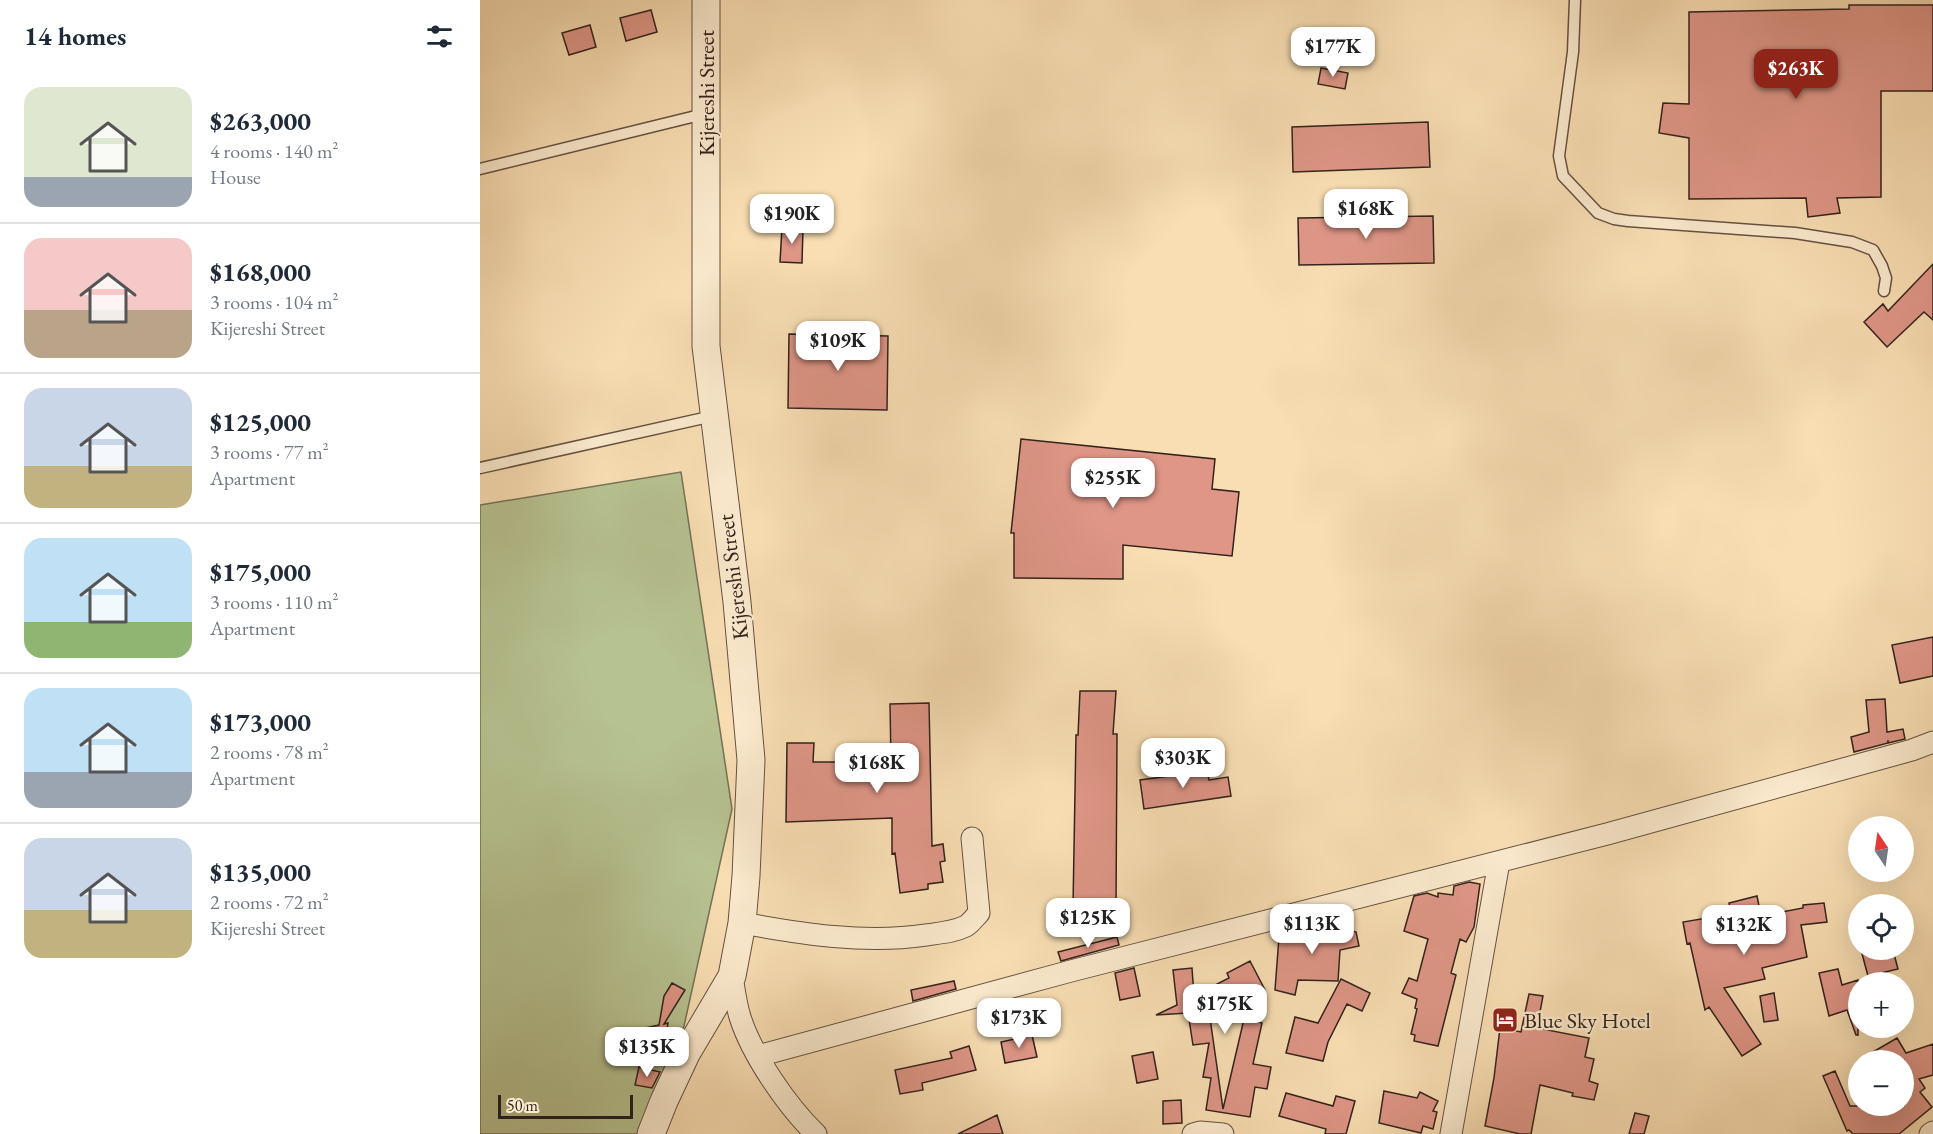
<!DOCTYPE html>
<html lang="en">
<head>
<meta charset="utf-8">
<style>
  :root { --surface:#fff; --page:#f2f2f3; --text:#1f2937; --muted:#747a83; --line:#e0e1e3; --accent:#8f2418 }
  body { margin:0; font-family:"EB Garamond",serif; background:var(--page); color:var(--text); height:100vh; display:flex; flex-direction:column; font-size:22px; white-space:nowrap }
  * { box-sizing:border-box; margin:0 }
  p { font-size:20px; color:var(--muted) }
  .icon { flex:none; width:33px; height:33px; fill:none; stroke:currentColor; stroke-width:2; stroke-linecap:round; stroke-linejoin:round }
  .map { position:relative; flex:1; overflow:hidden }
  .sheet { display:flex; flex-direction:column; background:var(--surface); width:480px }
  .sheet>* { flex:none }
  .needle { width:39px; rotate:347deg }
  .tools { position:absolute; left:1368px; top:816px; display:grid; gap:12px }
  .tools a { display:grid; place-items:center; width:66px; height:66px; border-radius:50%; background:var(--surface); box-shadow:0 6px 24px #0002; font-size:30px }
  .scale { position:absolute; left:18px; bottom:15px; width:135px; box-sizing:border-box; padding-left:6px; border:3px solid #32221c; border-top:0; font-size:16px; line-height:21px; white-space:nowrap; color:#32221c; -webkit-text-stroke:4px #fbeace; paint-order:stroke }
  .price { position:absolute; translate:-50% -51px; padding:0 14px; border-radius:12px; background:#fff; color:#222; font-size:20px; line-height:39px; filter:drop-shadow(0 2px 3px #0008) }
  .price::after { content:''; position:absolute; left:50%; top:36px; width:18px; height:14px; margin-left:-9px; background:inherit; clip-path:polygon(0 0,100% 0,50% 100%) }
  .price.active { background:var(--accent); color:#fff }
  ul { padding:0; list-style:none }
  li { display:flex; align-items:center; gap:18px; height:150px; padding:0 24px }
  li+li { border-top:2px solid var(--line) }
  li span { display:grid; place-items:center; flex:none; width:168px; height:120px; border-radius:18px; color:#555 }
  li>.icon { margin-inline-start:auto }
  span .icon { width:72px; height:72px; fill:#fffc; stroke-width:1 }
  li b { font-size:26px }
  h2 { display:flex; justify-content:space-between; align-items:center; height:72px; padding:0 24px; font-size:26px }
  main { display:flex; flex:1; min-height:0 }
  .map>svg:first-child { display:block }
  .green { fill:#b7c291; stroke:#747256; stroke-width:1.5 }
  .building { fill:#df9687; stroke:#32221c; stroke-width:1.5 }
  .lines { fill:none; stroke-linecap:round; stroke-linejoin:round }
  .service-casing { stroke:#645142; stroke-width:13 }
  .minor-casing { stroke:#645142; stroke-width:23 }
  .tertiary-casing { stroke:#645142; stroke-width:29 }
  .service { stroke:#fbeace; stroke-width:10 }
  .minor { stroke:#fbeace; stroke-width:21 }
  .tertiary { stroke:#fbeace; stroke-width:27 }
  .labels { text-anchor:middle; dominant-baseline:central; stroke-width:4.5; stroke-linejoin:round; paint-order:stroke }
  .street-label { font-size:22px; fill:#32221c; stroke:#fbeace }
  .poi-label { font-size:22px; fill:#32221c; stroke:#fbeace; text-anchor:start }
</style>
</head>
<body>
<main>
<section class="sheet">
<h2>14 homes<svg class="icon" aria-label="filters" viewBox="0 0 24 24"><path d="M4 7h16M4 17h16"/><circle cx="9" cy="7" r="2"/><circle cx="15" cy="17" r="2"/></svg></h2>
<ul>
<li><span style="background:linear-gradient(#dfe7d0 75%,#9aa5b1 0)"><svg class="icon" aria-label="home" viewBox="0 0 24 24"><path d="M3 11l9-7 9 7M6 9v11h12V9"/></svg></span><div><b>$263,000</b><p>4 rooms · 140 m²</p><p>House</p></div></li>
<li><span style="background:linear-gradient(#f6c9c9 60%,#b9a48a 0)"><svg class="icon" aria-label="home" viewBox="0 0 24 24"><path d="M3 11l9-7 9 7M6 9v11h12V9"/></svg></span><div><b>$168,000</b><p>3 rooms · 104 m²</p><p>Kijereshi Street</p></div></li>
<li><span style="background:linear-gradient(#c9d6e8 65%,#c2b280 0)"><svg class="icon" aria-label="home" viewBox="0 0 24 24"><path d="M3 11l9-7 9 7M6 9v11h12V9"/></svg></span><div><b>$125,000</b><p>3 rooms · 77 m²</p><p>Apartment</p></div></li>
<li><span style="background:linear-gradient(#bfe0f5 70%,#8fb573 0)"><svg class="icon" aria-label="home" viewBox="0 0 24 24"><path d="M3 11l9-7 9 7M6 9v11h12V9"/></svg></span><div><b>$175,000</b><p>3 rooms · 110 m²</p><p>Apartment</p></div></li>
<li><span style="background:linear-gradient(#bfe0f5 70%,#9aa5b1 0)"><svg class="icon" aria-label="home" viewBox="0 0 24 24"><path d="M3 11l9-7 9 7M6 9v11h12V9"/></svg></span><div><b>$173,000</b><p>2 rooms · 78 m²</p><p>Apartment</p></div></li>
<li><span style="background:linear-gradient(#c9d6e8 60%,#c2b280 0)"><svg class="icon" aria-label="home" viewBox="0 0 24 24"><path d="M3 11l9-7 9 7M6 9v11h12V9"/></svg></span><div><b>$135,000</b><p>2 rooms · 72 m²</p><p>Kijereshi Street</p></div></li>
</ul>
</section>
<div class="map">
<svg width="1453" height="1134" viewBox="0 0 1453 1134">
  <rect width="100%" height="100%" fill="#f9deb3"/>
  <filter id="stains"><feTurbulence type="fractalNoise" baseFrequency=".00333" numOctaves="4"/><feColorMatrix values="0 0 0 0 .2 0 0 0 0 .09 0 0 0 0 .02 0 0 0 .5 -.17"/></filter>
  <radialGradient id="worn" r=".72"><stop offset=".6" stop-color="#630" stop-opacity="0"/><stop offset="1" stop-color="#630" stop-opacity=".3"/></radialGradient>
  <path class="green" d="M 201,472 L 252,809 L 204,1026 L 160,1134 L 0,1134 L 0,505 Z"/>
  <path class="building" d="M 1369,5 L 1453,5 L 1453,91 L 1401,91 L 1401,197 L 1357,198 L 1360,213 L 1328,217 L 1326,198 L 1209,199 L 1209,138 L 1179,133 L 1183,103 L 1209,104 L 1209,12 L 1369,9 Z
    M 171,10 L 177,32 L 146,41 L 140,18 Z
    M 110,25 L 116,47 L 89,55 L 82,33 Z
    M 841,68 L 868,73 L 865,89 L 838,84 Z
    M 948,122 L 950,167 L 813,172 L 812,127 Z
    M 953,216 L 954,263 L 819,265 L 818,218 Z
    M 302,227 L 323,228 L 322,263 L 300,262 Z
    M 1453,264 L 1453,320 L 1444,312 L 1407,347 L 1384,322 L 1403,304 L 1408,311 Z
    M 309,334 L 408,336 L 407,410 L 308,408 Z
    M 541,439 L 735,459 L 732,489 L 759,492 L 752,556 L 643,545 L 643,579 L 534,578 L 534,533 L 531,533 Z
    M 1453,637 L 1453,676 L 1420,683 L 1412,645 Z
    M 600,691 L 636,691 L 633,734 L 637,734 L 636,908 L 593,906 L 596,735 L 598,735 Z
    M 1405,699 L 1407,732 L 1423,729 L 1425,739 L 1408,743 L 1408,740 L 1408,743 L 1374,752 L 1371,737 L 1389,732 L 1386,700 Z
    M 449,703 L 452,846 L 463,844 L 465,861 L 460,862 L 463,882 L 448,884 L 448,889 L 420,893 L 415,853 L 412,854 L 412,818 L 306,822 L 307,743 L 334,743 L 333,762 L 411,762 L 410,704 Z
    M 727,771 L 729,780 L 748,777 L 751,796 L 664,809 L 660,780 Z
    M 989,882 L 1000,884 L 994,927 L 986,942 L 980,939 L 971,973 L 976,975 L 958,1046 L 934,1041 L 935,1035 L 931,1034 L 937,1009 L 935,1008 L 937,999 L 922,993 L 929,978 L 937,981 L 948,939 L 924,931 L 934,896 L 947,893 L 958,897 L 958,893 L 973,895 L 974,886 Z
    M 1277,896 L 1281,916 L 1323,908 L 1323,905 L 1344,903 L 1347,922 L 1321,925 L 1327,957 L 1282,968 L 1285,979 L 1244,988 L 1281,1044 L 1262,1056 L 1229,1007 L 1225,1010 L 1210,943 L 1207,944 L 1203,922 L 1251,914 L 1249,903 Z
    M 837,921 L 876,932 L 879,946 L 860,950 L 858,981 L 818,980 L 815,995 L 795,990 L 799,937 L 814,938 L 817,926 Z
    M 637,937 L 639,945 L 581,961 L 578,952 Z
    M 1381,950 L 1413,950 L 1418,969 L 1388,976 Z
    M 770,961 L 785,990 L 730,1018 L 743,1109 L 764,1019 L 782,1023 L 773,1064 L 791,1067 L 787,1089 L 775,1087 L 770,1117 L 726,1110 L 731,1078 L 723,1077 L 729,1043 L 713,1045 L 708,1013 L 676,1015 L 697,1005 L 693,970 L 712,968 L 714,996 L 749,978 L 747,973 Z
    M 654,968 L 660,996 L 640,1000 L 635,973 Z
    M 1358,969 L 1362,985 L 1378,980 L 1378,1035 L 1376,1035 L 1367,1010 L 1349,1016 L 1339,973 Z
    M 861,979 L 890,993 L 882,1011 L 867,1004 L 848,1042 L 843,1061 L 806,1053 L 815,1017 L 838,1023 Z
    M 474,981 L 476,989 L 433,1001 L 431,990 Z
    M 192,983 L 205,990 L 184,1024 L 188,1023 L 185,1041 L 142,1033 L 179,1025 L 184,996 Z
    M 1294,993 L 1298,1020 L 1284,1022 L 1280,996 Z
    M 1049,994 L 1063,996 L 1057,1028 L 1109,1038 L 1105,1057 L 1114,1059 L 1109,1081 L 1118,1084 L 1114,1100 L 1092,1096 L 1093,1093 L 1060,1085 L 1051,1134 L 1040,1134 L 1005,1126 L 1014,1078 L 1020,1028 L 1041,1032 Z
    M 552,1035 L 557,1057 L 525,1063 L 521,1042 Z
    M 1417,1038 L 1426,1053 L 1453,1044 L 1453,1075 L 1439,1079 L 1445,1088 L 1440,1092 L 1452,1107 L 1419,1134 L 1373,1134 L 1369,1130 L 1367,1131 L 1343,1076 L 1355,1071 L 1370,1106 L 1424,1106 L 1424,1060 L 1379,1060 Z
    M 489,1046 L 496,1070 L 442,1083 L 443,1090 L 420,1094 L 415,1070 L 472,1058 L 470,1052 Z
    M 673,1052 L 678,1079 L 657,1083 L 652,1056 Z
    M 159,1067 L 180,1072 L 172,1088 L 155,1085 Z
    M 904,1091 L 937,1098 L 940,1092 L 958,1101 L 953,1111 L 957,1112 L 953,1129 L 943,1126 L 941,1133 L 899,1123 Z
    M 806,1093 L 853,1106 L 856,1096 L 875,1101 L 866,1134 L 845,1134 L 846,1129 L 799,1116 Z
    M 701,1100 L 702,1123 L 683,1124 L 683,1101 Z
    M 1155,1113 L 1169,1116 L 1164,1134 L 1149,1134 Z
    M 517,1115 L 523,1134 L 478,1134 Z"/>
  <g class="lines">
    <defs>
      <path id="service" d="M 1095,0 L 1093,52 L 1079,156 L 1083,176 L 1118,213 L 1134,219 L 1148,221 L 1315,233 L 1372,242 L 1393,250 L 1402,266 L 1406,278 L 1404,291
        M 0,169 L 224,114
        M 0,468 L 233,416"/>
      <path id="minor" d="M 262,923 C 322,934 385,944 446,935 C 460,933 474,932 486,926 C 491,923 495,917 499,913 L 492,838
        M 252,976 C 254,989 256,1004 260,1017 C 272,1055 307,1106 336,1134
        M 278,1056 L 591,971 L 1127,834 L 1432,750 L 1453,742
        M 713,1134 L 720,1132 L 743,1134
        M 971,1134 L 1019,862
        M 1450,1134 L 1453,1132"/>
      <path id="tertiary" d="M 171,1134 L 184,1101 L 206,1054 L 252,976 L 262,923 L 266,876 L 271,760 L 257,602 L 226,346 L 226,0"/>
    </defs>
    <use href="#service" class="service-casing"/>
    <use href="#minor" class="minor-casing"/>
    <use href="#tertiary" class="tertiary-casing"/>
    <use href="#service" class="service"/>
    <use href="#minor" class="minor"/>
    <use href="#tertiary" class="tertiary"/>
  </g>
  <defs>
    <symbol id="hotel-square" viewBox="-11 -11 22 22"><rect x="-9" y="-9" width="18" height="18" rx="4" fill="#8f2418" stroke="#fbeace"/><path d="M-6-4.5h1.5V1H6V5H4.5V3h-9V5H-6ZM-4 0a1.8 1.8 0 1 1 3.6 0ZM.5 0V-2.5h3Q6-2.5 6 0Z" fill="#fff"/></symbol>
  </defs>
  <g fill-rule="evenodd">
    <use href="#hotel-square" x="1010" y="1005" width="30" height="30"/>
  </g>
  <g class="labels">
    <g class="street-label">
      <text transform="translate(226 93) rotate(-90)">Kijereshi Street</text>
      <text transform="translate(253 577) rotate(-97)">Kijereshi Street</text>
    </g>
    <g class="poi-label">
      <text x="1044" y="1020">Blue Sky Hotel</text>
    </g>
  </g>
  <rect width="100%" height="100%" filter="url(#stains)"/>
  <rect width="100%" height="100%" fill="url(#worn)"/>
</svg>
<div class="tools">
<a><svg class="needle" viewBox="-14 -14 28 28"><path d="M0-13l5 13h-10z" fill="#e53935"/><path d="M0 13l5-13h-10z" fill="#747a83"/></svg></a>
<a><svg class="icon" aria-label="locate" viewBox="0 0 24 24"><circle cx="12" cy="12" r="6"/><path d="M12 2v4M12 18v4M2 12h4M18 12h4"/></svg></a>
<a>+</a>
<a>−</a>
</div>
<div class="scale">50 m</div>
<b class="price" style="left:853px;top:78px">$177K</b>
<b class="price active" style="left:1316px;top:100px">$263K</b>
<b class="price" style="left:886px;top:240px">$168K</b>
<b class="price" style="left:312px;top:245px">$190K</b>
<b class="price" style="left:358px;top:372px">$109K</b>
<b class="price" style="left:633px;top:509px">$255K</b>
<b class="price" style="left:703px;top:789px">$303K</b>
<b class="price" style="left:397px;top:794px">$168K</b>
<b class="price" style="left:608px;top:949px">$125K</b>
<b class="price" style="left:832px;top:955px">$113K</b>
<b class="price" style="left:1264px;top:956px">$132K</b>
<b class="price" style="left:745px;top:1035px">$175K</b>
<b class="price" style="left:539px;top:1049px">$173K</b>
<b class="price" style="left:167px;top:1078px">$135K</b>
</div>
</main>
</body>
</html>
